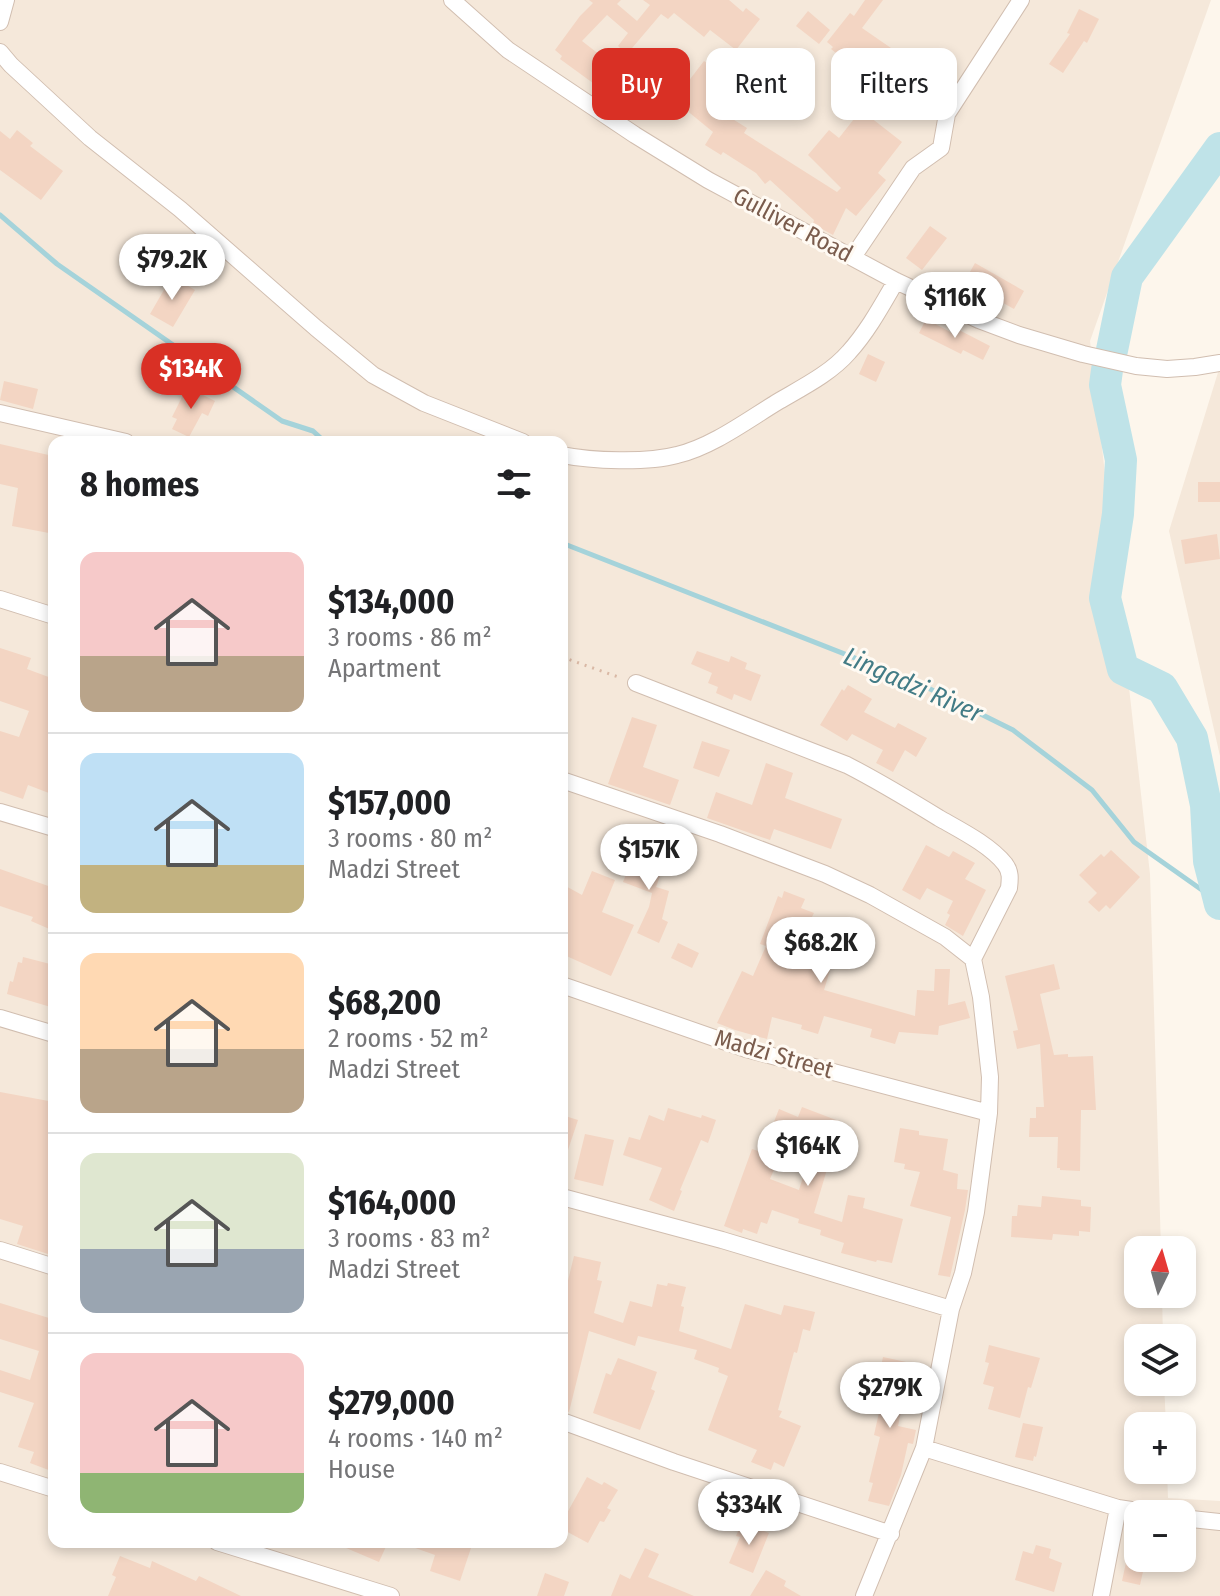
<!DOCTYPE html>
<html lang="en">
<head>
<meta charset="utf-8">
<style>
  :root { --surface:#fff; --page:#f2f2f2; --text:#202124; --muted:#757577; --line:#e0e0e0; --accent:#d93025 }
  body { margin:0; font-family:"Fira Sans Condensed",sans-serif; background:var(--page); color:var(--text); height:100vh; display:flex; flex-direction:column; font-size:30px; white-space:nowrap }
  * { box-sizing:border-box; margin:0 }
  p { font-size:26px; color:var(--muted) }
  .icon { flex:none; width:44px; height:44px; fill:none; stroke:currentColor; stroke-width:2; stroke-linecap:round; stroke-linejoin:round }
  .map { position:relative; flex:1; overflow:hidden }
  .drawer { position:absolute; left:48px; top:436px; width:520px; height:1112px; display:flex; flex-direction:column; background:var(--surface); border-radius:16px; box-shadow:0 4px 12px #0003 }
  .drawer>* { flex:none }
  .top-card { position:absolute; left:592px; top:48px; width:508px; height:72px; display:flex; gap:16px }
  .needle { width:52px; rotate:5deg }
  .fabs { position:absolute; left:1124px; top:1236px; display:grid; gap:16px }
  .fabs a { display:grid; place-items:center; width:72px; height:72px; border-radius:16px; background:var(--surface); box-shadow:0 4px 12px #0003; font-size:40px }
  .price { position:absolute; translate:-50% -68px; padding:0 18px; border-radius:28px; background:#fff; color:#222; font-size:26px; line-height:52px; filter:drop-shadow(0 2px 4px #0008) }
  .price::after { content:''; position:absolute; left:50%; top:48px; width:24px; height:18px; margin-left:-12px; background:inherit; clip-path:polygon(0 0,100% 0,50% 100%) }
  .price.selected { background:var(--accent); color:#fff }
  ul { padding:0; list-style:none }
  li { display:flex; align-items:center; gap:24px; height:200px; padding:0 32px }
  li+li { border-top:2px solid var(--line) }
  li span { display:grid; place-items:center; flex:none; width:224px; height:160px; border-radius:16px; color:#555 }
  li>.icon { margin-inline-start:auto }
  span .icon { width:96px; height:96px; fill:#fffc; stroke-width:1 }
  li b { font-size:34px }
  h2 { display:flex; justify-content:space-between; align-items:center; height:96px; padding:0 32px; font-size:34px }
  .chip { padding:0 28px; border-radius:16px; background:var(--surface); box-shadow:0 4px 12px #0003; font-size:28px; line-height:72px }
  .chip.selected { background:var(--accent); color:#fff }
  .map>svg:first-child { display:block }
  .residential { fill:#f5e8da; fill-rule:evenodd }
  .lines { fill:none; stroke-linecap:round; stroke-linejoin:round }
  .stream { stroke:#a5d3da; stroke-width:5 }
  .river { stroke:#bfe3e8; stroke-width:32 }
  .building { fill:#f3d5c3; fill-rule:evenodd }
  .street-casing { stroke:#d1beb0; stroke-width:18 }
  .path { stroke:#d9b8a5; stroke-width:3; stroke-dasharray:2 6; stroke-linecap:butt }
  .street { stroke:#fff; stroke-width:16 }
  .labels { text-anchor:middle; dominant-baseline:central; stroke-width:6; stroke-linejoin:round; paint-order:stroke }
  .street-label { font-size:24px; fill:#7a5c4d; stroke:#fffaf3 }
  .water-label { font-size:26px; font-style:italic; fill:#437c86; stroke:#fffaf3 }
</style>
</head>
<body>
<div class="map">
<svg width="1220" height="1596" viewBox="0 0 1220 1596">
  <rect width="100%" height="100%" fill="#fdf6ec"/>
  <path class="residential" d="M 0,0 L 1211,0 L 1090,341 L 1150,874 L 1161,1250 L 1138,1250 L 1138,1294 L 1162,1294 L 1163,1338 L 1138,1338 L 1138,1382 L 1164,1382 L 1166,1426 L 1138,1426 L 1138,1470 L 1167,1470 L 1168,1498 L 1220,1501 L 1220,1596 L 0,1596 ZM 54,442 L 562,442 L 562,1542 L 54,1542 ZM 1138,1514 L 1182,1514 L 1182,1558 L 1138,1558 Z
    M 1220,366 L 1220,756 L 1169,531 Z"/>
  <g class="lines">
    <path class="stream" d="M 0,215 L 57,264 L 282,421 L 313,431 L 325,442
      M 562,543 L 916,682 L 1013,730 L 1092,790 L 1134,842 L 1219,902"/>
    <path class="river" d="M 1112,350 L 1127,277 L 1220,148
      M 1107,370 L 1105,385 L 1121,460 L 1118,514 L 1105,598 L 1123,669 L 1162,688 L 1192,738 L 1206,805 L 1209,861 L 1220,904"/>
  </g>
  <path class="building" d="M 589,0 L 621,0 L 617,4 L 637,21 L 650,5 L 643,0 L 729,0 L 743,12 L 746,8 L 760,19 L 736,50 L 710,30 L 704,37 L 674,13 L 668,19 L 661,14 L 627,54 L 618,46 L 628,33 L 607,15 L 582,41 L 613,65 L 597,86 L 560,59 L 562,56 L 555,50 L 580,16 L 593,3 Z
    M 865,0 L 883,0 L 862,28 L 891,48 L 872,74 L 877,78 L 865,95 L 852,86 L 859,76 L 841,63 L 846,56 L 843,54 L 841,57 L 831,49 L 833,47 L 827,42 L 850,13 L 854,16 Z
    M 1079,9 L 1099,19 L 1087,43 L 1084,41 L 1063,73 L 1049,64 L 1070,34 L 1067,33 Z
    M 808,11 L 830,30 L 819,44 L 796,26 Z
    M 704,61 L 729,79 L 710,105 L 747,128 L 744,133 L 837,192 L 841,188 L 808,155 L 829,130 L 839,138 L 861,110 L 902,142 L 878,173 L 886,180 L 856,216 L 846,208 L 833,235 L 813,224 L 814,220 L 770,180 L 765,184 L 756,173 L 723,152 L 721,155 L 705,145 L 713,132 L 674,100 Z
    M 801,63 L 814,73 L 778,118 L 747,91 L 758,78 L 776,93 Z
    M 17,130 L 33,143 L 30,146 L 63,171 L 41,200 L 0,170 L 0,131 L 10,139 Z
    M 930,226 L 947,238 L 922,270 L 906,258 Z
    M 975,263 L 1024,291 L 1014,309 L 985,293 L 983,297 L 962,286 Z
    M 172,276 L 195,290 L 173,327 L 150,314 Z
    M 926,319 L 956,335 L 959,330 L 990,346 L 983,360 L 963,350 L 961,354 L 919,333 Z
    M 868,354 L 885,362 L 876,382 L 859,374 Z
    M 4,381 L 38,389 L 33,409 L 0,400 Z
    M 187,387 L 215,401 L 208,416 L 202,413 L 189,437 L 172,429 L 177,419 L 172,417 Z
    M 0,444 L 53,456 L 50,471 L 54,472 L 48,496 L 54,497 L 54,534 L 12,526 L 18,488 L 0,484 Z
    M 1198,482 L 1220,482 L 1220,502 L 1198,502 Z
    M 1217,534 L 1220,559 L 1185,564 L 1181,540 Z
    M 0,648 L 31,658 L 27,669 L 54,679 L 54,795 L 28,785 L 23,799 L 0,791 L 0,731 L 19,737 L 29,711 L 0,701 Z
    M 697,651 L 729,662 L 731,656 L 747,663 L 745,669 L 761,675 L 751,701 L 734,694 L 732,700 L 716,693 L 718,687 L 708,683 L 712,673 L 691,664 Z
    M 848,685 L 872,699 L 864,712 L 895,728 L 898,723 L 927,738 L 916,757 L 905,750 L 893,772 L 876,763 L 883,750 L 852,734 L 847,741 L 820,725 L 842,689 L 844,691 Z
    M 632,717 L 657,725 L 643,767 L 679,780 L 670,805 L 608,784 Z
    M 702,741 L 730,750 L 719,777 L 693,768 Z
    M 766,763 L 793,773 L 785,798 L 842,819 L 831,849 L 774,829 L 770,840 L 707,818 L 716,792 L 752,805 Z
    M 926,845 L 949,857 L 953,851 L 975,863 L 965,879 L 986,890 L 963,936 L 945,925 L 950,915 L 947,913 L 953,901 L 927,888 L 920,900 L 902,890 Z
    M 636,849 L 666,861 L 656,887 L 669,891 L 662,919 L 668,922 L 659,943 L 637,933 L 649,907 L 652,893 L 623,882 Z
    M 1111,850 L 1140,877 L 1110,909 L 1106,905 L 1099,912 L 1088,902 L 1097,893 L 1079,875 L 1101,854 L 1104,857 Z
    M 0,869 L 54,888 L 54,931 L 31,921 L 33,917 L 0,906 Z
    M 592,871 L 615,880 L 602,912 L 634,925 L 611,976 L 562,954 L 562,884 L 582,895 Z
    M 784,891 L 805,899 L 801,908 L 814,913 L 811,919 L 822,923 L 820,928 L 853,941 L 848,955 L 836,951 L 824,990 L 915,1016 L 917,990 L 934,991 L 935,969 L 950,969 L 948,1005 L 965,1001 L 970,1018 L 939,1026 L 938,1035 L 899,1032 L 895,1044 L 870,1037 L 872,1029 L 824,1016 L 818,1034 L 801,1029 L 802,1025 L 772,1017 L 767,1039 L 735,1030 L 717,1023 L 742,971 L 753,976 L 766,946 L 760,944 L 778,896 L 782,898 Z
    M 678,943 L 699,953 L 692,968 L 671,958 Z
    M 23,957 L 54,965 L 54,1008 L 7,994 L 10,981 L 13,982 L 18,962 L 22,963 Z
    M 1054,964 L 1060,989 L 1040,994 L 1054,1055 L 1068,1054 L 1068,1057 L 1093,1056 L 1096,1110 L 1081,1110 L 1080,1171 L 1060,1170 L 1060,1168 L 1057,1168 L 1058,1137 L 1029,1137 L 1030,1118 L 1036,1118 L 1036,1107 L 1044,1107 L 1040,1044 L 1017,1049 L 1013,1031 L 1018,1030 L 1005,976 Z
    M 0,1092 L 54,1102 L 54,1234 L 48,1254 L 17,1244 L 23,1226 L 0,1219 Z
    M 802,1107 L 844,1123 L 830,1166 L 828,1166 L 814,1213 L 842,1222 L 848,1195 L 865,1198 L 863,1208 L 903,1219 L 892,1263 L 877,1260 L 876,1262 L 841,1253 L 844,1243 L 820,1235 L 821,1230 L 798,1223 L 799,1219 L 772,1210 L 767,1224 L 761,1222 L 757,1234 L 743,1229 L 742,1233 L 724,1226 L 752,1149 L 762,1152 L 779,1109 L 798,1117 ZM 781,1153 L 807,1164 L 799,1190 L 770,1179 Z
    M 668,1108 L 701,1118 L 702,1115 L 716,1120 L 708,1143 L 701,1140 L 680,1190 L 682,1191 L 674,1211 L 649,1200 L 662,1168 L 623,1155 L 629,1137 L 640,1140 L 649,1115 L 664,1121 Z
    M 562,1115 L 578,1120 L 565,1159 L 562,1159 Z
    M 900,1128 L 919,1131 L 919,1135 L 948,1139 L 943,1170 L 958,1174 L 957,1189 L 968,1190 L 965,1210 L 950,1277 L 938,1275 L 951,1217 L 910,1206 L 920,1172 L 904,1169 L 905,1164 L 894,1162 Z
    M 585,1134 L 614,1140 L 603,1186 L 574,1179 Z
    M 1042,1196 L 1081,1200 L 1081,1206 L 1091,1207 L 1090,1232 L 1079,1231 L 1079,1236 L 1053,1234 L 1052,1240 L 1011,1237 L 1012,1216 L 1017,1216 L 1018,1205 L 1041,1207 Z
    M 574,1256 L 601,1262 L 597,1280 L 602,1281 L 594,1313 L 623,1323 L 630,1301 L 652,1307 L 657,1284 L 667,1286 L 668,1283 L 686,1287 L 681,1306 L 684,1307 L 679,1331 L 731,1349 L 745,1304 L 781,1315 L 784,1305 L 815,1312 L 810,1331 L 803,1329 L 797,1353 L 794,1352 L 778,1410 L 782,1411 L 779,1417 L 801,1426 L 784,1467 L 774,1462 L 771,1470 L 751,1462 L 757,1450 L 708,1430 L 728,1376 L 718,1372 L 719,1368 L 694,1359 L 697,1350 L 638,1336 L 635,1346 L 589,1331 L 569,1412 L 562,1410 L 562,1332 L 567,1311 L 562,1310 L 562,1305 Z
    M 0,1303 L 49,1318 L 50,1312 L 54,1313 L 54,1472 L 30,1463 L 34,1452 L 18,1447 L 34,1403 L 0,1392 L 0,1370 L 30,1380 L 39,1351 L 0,1339 Z
    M 989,1345 L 1040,1358 L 1031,1388 L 1028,1387 L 1020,1418 L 988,1409 L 994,1387 L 983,1384 L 989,1363 L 985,1362 Z
    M 883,1357 L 911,1363 L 898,1426 L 916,1430 L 913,1444 L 908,1443 L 901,1475 L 889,1506 L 868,1501 L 873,1483 L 869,1482 L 880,1437 L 874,1435 L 880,1408 L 874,1406 L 875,1400 L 870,1399 L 873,1385 L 877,1386 Z
    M 618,1358 L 657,1372 L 651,1389 L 655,1391 L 640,1430 L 593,1413 L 606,1373 L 611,1375 Z
    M 1023,1423 L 1043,1427 L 1036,1457 L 1034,1456 L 1033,1461 L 1015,1457 Z
    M 587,1477 L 602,1485 L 604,1482 L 618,1490 L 607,1508 L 611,1510 L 604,1522 L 600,1521 L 588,1543 L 562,1529 L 562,1522 Z
    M 742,1522 L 769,1533 L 753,1573 L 729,1563 L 740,1537 L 736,1536 Z
    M 332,1542 L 388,1542 L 379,1562 Z
    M 404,1542 L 473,1542 L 460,1581 L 430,1571 L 435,1555 L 404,1544 Z
    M 1036,1545 L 1051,1549 L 1049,1558 L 1062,1563 L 1054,1592 L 1015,1580 L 1023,1551 L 1033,1554 Z
    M 645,1548 L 659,1554 L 648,1577 L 694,1596 L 611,1596 L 620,1574 L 630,1579 Z
    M 120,1556 L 150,1568 L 152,1561 L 196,1581 L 199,1576 L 241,1596 L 108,1596 L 116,1577 L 112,1575 Z
    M 1127,1558 L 1146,1558 L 1140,1585 L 1122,1581 Z
    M 766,1570 L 786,1581 L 784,1586 L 801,1596 L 750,1596 Z
    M 545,1573 L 569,1582 L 564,1596 L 537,1596 Z"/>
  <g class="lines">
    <defs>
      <path id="street" d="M 452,0 L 508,50 L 635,135 L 708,180 L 896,281 L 979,320 L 1019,335 L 1083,354 L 1136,366 L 1167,369 L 1195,367 L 1220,363
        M 0,22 L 6,0
        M 0,52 L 11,65 L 90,138 L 180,209 L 316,328 L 373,375 L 424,403 L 523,442
        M 853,257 L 913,168 L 941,148 L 947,114 L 1021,0
        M 0,413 L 126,442
        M 562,455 C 592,461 647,463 677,455 C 712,447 749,419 779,401 C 803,387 831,373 849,352 C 868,331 882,305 896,281
        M 0,599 L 54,616
        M 636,683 L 847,765 C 878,781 908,799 939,818 C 960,830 990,845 1005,864 C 1011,872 1010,879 1009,888 L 973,959
        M 562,780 L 720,834 L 825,874 L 870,895 L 945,937 L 973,959 L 981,997 L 990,1077 L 989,1113 L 976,1212 L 963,1273 L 951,1309 L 924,1448 L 864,1596
        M 0,812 L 54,828
        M 562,985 L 746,1049 L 989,1113
        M 0,1018 L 54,1034
        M 562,1197 L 722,1240 L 951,1309
        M 0,1250 L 54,1267
        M 562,1421 L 674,1462 L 891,1534
        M 924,1448 L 1118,1508 L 1158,1514
        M 0,1472 L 54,1489
        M 1182,1518 L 1220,1522
        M 217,1542 L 391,1596
        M 1101,1596 L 1118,1508"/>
    </defs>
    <use href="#street" class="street-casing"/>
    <path class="path" d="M 562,657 L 621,678"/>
    <use href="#street" class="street"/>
  </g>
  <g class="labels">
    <g class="street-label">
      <text transform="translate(793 225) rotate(28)">Gulliver Road</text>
      <text transform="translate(774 1054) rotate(16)">Madzi Street</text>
    </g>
    <g class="water-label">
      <text transform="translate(913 685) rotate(24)">Lingadzi River</text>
    </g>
  </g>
</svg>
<div class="fabs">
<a><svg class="needle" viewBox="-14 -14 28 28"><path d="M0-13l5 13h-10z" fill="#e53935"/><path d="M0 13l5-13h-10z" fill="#757577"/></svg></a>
<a><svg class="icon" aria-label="layers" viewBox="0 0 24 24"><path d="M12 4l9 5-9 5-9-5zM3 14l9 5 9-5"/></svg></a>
<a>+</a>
<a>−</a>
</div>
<b class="price" style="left:172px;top:302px">$79.2K</b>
<b class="price" style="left:955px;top:340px">$116K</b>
<b class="price selected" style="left:191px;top:411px">$134K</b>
<b class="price" style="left:649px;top:892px">$157K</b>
<b class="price" style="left:821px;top:985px">$68.2K</b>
<b class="price" style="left:808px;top:1188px">$164K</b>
<b class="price" style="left:890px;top:1430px">$279K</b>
<b class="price" style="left:749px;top:1547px">$334K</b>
<div class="top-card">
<a class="chip selected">Buy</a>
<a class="chip">Rent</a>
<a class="chip">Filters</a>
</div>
<section class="drawer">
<h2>8 homes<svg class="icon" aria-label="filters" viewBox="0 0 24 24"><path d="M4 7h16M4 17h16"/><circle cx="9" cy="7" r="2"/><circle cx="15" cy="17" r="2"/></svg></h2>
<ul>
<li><span style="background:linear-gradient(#f6c9c9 65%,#b9a48a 0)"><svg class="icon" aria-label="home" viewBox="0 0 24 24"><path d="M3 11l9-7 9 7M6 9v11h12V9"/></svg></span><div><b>$134,000</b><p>3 rooms · 86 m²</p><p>Apartment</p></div></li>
<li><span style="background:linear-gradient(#bfe0f5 70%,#c2b280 0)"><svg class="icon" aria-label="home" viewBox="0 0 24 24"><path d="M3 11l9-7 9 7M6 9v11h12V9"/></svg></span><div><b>$157,000</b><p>3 rooms · 80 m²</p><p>Madzi Street</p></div></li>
<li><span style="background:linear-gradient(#ffd9b3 60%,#b9a48a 0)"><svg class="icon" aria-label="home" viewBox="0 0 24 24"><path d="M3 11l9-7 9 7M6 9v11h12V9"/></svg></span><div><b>$68,200</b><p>2 rooms · 52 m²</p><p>Madzi Street</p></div></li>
<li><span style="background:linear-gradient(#dfe7d0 60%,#9aa5b1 0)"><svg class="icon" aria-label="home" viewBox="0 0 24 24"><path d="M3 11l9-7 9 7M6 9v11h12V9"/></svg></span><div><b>$164,000</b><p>3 rooms · 83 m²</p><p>Madzi Street</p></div></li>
<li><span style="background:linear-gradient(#f6c9c9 75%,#8fb573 0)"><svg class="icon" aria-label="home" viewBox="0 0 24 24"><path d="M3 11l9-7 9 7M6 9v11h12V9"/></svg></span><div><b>$279,000</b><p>4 rooms · 140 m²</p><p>House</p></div></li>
</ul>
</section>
</div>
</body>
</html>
